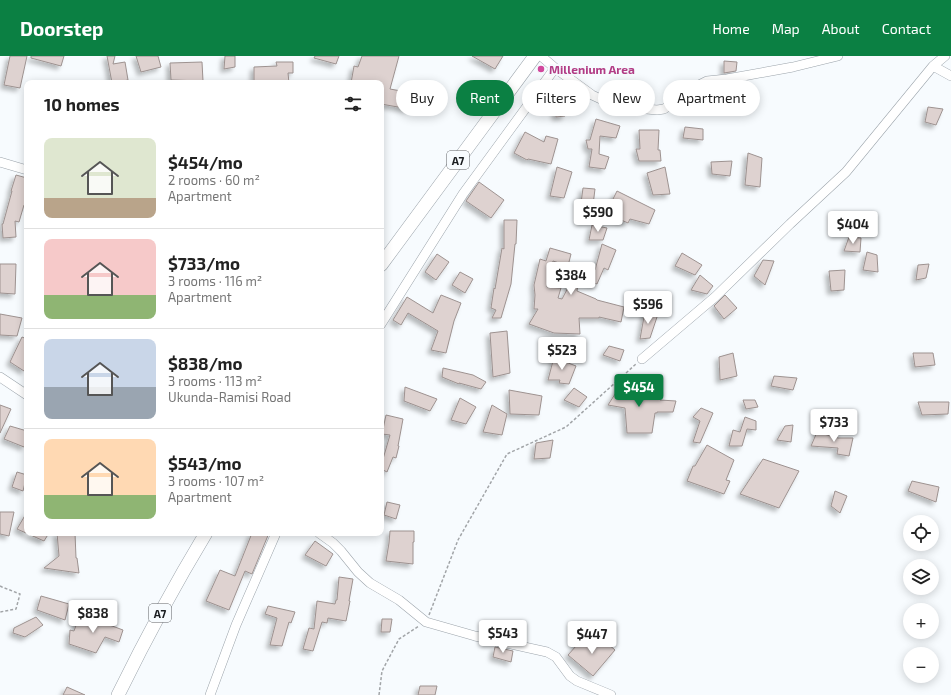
<!DOCTYPE html>
<html lang="en">
<head>
<meta charset="utf-8">
<style>
  :root { --surface:#fff; --page:#f6f6f6; --text:#222; --muted:#767676; --line:#e0e0e0; --accent:#0b8043 }
  body { margin:0; font-family:"Exo 2",sans-serif; background:var(--page); color:var(--text); height:100vh; display:flex; flex-direction:column; font-size:15px; white-space:nowrap }
  * { box-sizing:border-box; margin:0 }
  p { font-size:13px; color:var(--muted) }
  .icon { flex:none; width:22px; height:22px; fill:none; stroke:currentColor; stroke-width:2; stroke-linecap:round; stroke-linejoin:round }
  .map { position:relative; flex:1; overflow:hidden }
  .panel { position:absolute; left:24px; top:24px; width:360px; height:456px; display:flex; flex-direction:column; background:var(--surface); border-radius:8px; box-shadow:0 2px 10px #0003 }
  .panel>* { flex:none }
  .hud { position:absolute; left:396px; top:24px; width:380px; height:36px; display:flex; gap:8px }
  .tools { position:absolute; left:903px; top:459px; display:grid; gap:8px }
  .tools a { display:grid; place-items:center; width:36px; height:36px; border-radius:50%; background:var(--surface); box-shadow:0 2px 10px #0003; font-size:20px }
  .price { position:absolute; translate:-50% -34px; padding:0 9px; border-radius:4px; background:#fff; color:#222; font-size:13px; line-height:26px; filter:drop-shadow(0 1px 2px #0008) }
  .price::after { content:''; position:absolute; left:50%; top:24px; width:12px; height:9px; margin-left:-6px; background:inherit; clip-path:polygon(0 0,100% 0,50% 100%) }
  .price.on { background:var(--accent); color:#fff }
  ul { padding:0; list-style:none }
  li { display:flex; align-items:center; gap:12px; height:100px; padding:0 20px }
  li+li { border-top:1px solid var(--line) }
  li span { display:grid; place-items:center; flex:none; width:112px; height:80px; border-radius:8px; color:#555 }
  li>.icon { margin-inline-start:auto }
  span .icon { width:48px; height:48px; fill:#fffc; stroke-width:1 }
  li b { font-size:17px }
  h2 { display:flex; justify-content:space-between; align-items:center; height:48px; padding:0 20px; font-size:17px }
  .tag { padding:0 14px; border-radius:18px; background:var(--surface); box-shadow:0 2px 10px #0003; font-size:14px; line-height:36px }
  .tag.on { background:var(--accent); color:#fff }
  header { display:flex; align-items:center; gap:24px; box-sizing:border-box; height:56px; padding:0 20px; background:var(--accent); color:#fff }
  header strong { font-size:19px }
  nav { display:flex; gap:22px; margin-inline-start:auto; font-size:14px }
  .map>svg:first-child { display:block }
  .building { fill:#ded2d0; stroke:#9d9290; filter:url(#shadow) }
  .lines { fill:none; stroke-linecap:round; stroke-linejoin:round }
  .minor-casing { stroke:#9ca4ab; stroke-width:10 }
  .highway-casing { stroke:#9ca4ab; stroke-width:14 }
  .path { stroke:#a2a5a8; stroke-width:1.5; stroke-dasharray:3 2; stroke-linecap:butt }
  .minor { stroke:#fff; stroke-width:9 }
  .highway { stroke:#fff; stroke-width:13 }
  .hotel-dot { fill:#d1479c; stroke:#f7fbfe; stroke-width:1.5 }
  .labels { text-anchor:middle; dominant-baseline:central; stroke-width:4; stroke-linejoin:round; paint-order:stroke }
  .shield { fill:#f7fbfe; stroke:#5c5f62; stroke-width:1 }
  .shield-label { font-size:11px; font-weight:bold; fill:#191c1f }
  .hotel-label { font-size:12px; font-weight:bold; fill:#b23c85; stroke:#f7fbfe; text-anchor:start }
</style>
</head>
<body>
<header>
<strong>Doorstep</strong>
<nav><a>Home</a><a>Map</a><a>About</a><a>Contact</a></nav>
</header>
<div class="map">
<svg width="951" height="639" viewBox="0 0 951 639">
  <defs>
    <filter id="shadow"><feDropShadow dx="-3.5" dy="3.5" stdDeviation="2" flood-color="#0004"/></filter>
  </defs>
  <rect width="100%" height="100%" fill="#f7fbfe"/>
  <path class="building" d="M 10,0 L 27,0 L 20,32 L 4,29 Z
    M 31,0 L 64,0 L 61,10 L 31,2 Z
    M 107,0 L 115,0 L 113,8 L 125,6 L 128,24 L 112,27 Z
    M 136,0 L 158,0 L 161,11 L 141,16 Z
    M 225,0 L 235,0 L 235,11 L 224,13 Z
    M 315,0 L 339,0 L 336,8 L 314,2 Z
    M 362,0 L 399,0 L 390,33 L 412,37 L 409,53 L 381,48 L 381,27 L 351,27 L 354,10 L 358,11 Z
    M 472,0 L 503,0 L 495,13 Z
    M 724,5 L 737,6 L 736,15 L 724,17 Z
    M 202,6 L 203,25 L 171,24 L 170,7 Z
    M 276,6 L 293,6 L 293,17 L 288,17 L 289,27 L 254,27 L 254,11 L 277,10 Z
    M 709,31 L 710,31 L 719,43 L 705,51 L 696,38 Z
    M 554,47 L 566,47 L 565,60 L 556,61 Z
    M 928,51 L 943,53 L 936,69 L 925,66 Z
    M 596,63 L 620,70 L 616,82 L 600,80 L 599,98 L 609,101 L 605,113 L 589,111 L 592,93 L 588,93 L 586,84 L 590,84 Z
    M 685,71 L 703,73 L 703,84 L 683,82 Z
    M 639,74 L 659,74 L 658,94 L 660,94 L 661,105 L 639,105 L 636,93 L 640,93 Z
    M 525,76 L 544,86 L 546,80 L 558,83 L 551,108 L 528,103 L 527,104 L 514,97 Z
    M 748,97 L 762,102 L 760,131 L 745,129 Z
    M 732,105 L 730,120 L 712,118 L 711,106 Z
    M 557,111 L 572,116 L 564,142 L 550,140 Z
    M 665,111 L 670,138 L 653,139 L 647,117 Z
    M 16,119 L 27,122 L 27,149 L 24,149 L 19,166 L 15,165 L 16,181 L 3,182 L 2,168 L 3,168 L 12,135 L 11,135 Z
    M 479,126 L 504,144 L 491,162 L 466,145 Z
    M 583,132 L 595,133 L 593,149 L 581,147 Z
    M 617,135 L 655,154 L 649,168 L 630,163 L 628,167 L 605,157 L 609,148 L 610,149 Z
    M 504,164 L 517,164 L 516,188 L 515,188 L 511,228 L 501,262 L 492,262 L 496,254 L 491,252 L 494,232 L 495,233 L 502,192 L 504,193 Z
    M 592,169 L 607,172 L 603,184 L 589,184 Z
    M 849,181 L 861,182 L 860,196 L 844,195 Z
    M 602,188 L 616,194 L 608,214 L 604,212 L 597,228 L 579,222 L 577,235 L 596,243 L 597,244 L 624,251 L 621,266 L 599,261 L 599,262 L 579,262 L 580,278 L 554,277 L 529,268 L 538,253 L 534,253 L 535,239 L 534,229 L 540,203 L 546,205 L 550,192 L 571,198 L 568,210 L 553,205 L 547,231 L 561,232 L 558,242 L 562,243 L 580,209 L 595,214 Z
    M 867,196 L 877,199 L 878,216 L 863,214 Z
    M 682,197 L 702,209 L 695,219 L 675,210 Z
    M 437,198 L 449,206 L 436,224 L 425,216 Z
    M 763,204 L 774,205 L 765,229 L 754,220 Z
    M 0,208 L 16,208 L 15,238 L 0,237 Z
    M 929,208 L 926,222 L 916,224 L 918,209 Z
    M 845,214 L 844,234 L 831,235 L 829,215 Z
    M 460,216 L 473,223 L 465,237 L 452,229 Z
    M 700,219 L 713,230 L 707,238 L 691,234 Z
    M 441,239 L 461,247 L 454,265 L 446,297 L 431,294 L 438,275 L 408,257 L 401,269 L 393,264 L 407,241 L 433,257 Z
    M 725,239 L 737,252 L 724,263 L 714,250 Z
    M 645,255 L 658,258 L 650,282 L 640,283 Z
    M 0,258 L 22,262 L 17,280 L 0,279 Z
    M 507,275 L 510,317 L 493,321 L 490,277 Z
    M 22,281 L 27,283 L 27,308 L 24,315 L 10,306 Z
    M 609,290 L 624,294 L 620,305 L 603,299 Z
    M 733,297 L 737,320 L 720,324 L 719,301 Z
    M 913,297 L 933,297 L 935,309 L 915,311 Z
    M 554,301 L 564,303 L 563,305 L 576,310 L 569,328 L 559,327 L 560,324 L 548,324 Z
    M 443,312 L 473,319 L 486,326 L 481,333 L 459,327 L 459,328 L 442,321 Z
    M 774,320 L 797,322 L 793,334 L 771,330 Z
    M 624,324 L 633,328 L 631,331 L 642,334 L 641,340 L 660,342 L 660,344 L 676,345 L 673,356 L 657,356 L 657,357 L 655,357 L 652,377 L 627,377 L 625,352 L 608,349 Z
    M 405,331 L 437,343 L 430,355 L 404,345 Z
    M 574,332 L 587,341 L 579,351 L 564,344 Z
    M 509,334 L 542,340 L 539,359 L 510,358 Z
    M 460,342 L 476,351 L 466,368 L 451,364 Z
    M 743,344 L 755,344 L 758,351 L 746,353 Z
    M 918,346 L 949,346 L 948,358 L 922,359 Z
    M 0,349 L 11,353 L 0,377 Z
    M 492,349 L 507,358 L 502,379 L 483,376 Z
    M 701,352 L 713,357 L 700,387 L 693,386 L 700,365 L 693,361 Z
    M 386,359 L 403,363 L 398,390 L 399,390 L 396,402 L 393,401 L 387,416 L 381,413 L 381,402 L 383,403 L 390,379 L 382,378 Z
    M 745,361 L 756,365 L 756,374 L 747,373 L 742,390 L 729,390 L 733,374 L 740,376 Z
    M 793,369 L 791,386 L 777,384 L 785,370 Z
    M 10,370 L 27,375 L 27,385 L 24,391 L 4,383 Z
    M 817,376 L 838,382 L 853,382 L 849,400 L 837,398 L 838,392 L 811,390 Z
    M 553,384 L 550,402 L 534,403 L 536,387 Z
    M 707,389 L 734,404 L 726,424 L 730,425 L 724,438 L 687,425 L 693,410 L 695,410 Z
    M 763,403 L 799,415 L 779,452 L 740,438 Z
    M 17,416 L 27,419 L 23,435 L 12,431 Z
    M 912,425 L 939,431 L 936,446 L 908,435 Z
    M 835,435 L 847,440 L 840,457 L 831,450 Z
    M 387,446 L 400,449 L 396,463 L 384,459 Z
    M 0,456 L 14,456 L 9,480 L 0,478 Z
    M 27,456 L 27,477 L 49,477 L 44,485 L 17,473 Z
    M 390,475 L 414,475 L 414,486 L 413,486 L 413,508 L 386,505 L 389,487 Z
    M 57,477 L 75,477 L 76,502 L 77,502 L 79,517 L 44,512 L 59,500 Z
    M 252,477 L 269,477 L 252,518 L 245,515 L 229,554 L 206,545 L 220,514 L 235,520 Z
    M 315,485 L 333,498 L 326,510 L 305,499 Z
    M 339,521 L 353,523 L 349,545 L 350,545 L 346,565 L 328,562 L 327,567 L 322,566 L 313,595 L 303,593 L 309,572 L 314,573 L 317,545 L 335,548 L 336,544 L 337,544 Z
    M 41,540 L 69,548 L 65,564 L 37,554 Z
    M 268,550 L 295,556 L 291,567 L 289,566 L 282,590 L 270,589 L 277,562 L 265,558 Z
    M 80,558 L 123,574 L 119,586 L 105,581 L 96,597 L 69,588 L 70,574 L 74,575 Z
    M 36,561 L 43,569 L 25,581 L 13,577 L 14,572 Z
    M 382,563 L 392,563 L 390,576 L 381,576 Z
    M 584,581 L 594,589 L 600,581 L 615,594 L 593,620 L 568,599 Z
    M 495,591 L 513,595 L 511,606 L 493,601 Z
    M 420,630 L 437,630 L 435,639 L 418,639 Z
    M 67,631 L 85,639 L 63,639 Z"/>
  <g class="lines">
    <defs>
      <path id="minor" d="M 933,10 L 951,20
        M 555,12 L 592,39 L 605,45 L 636,52 L 657,54 L 664,53 L 697,30 L 707,25 L 727,23 L 793,11 L 838,0
        M 0,106 L 27,114
        M 381,268 L 463,138 L 555,12 L 541,0
        M 642,303 L 715,241 L 790,168 L 846,116 L 933,10 L 945,0
        M 0,321 L 27,339
        M 319,477 L 333,487 L 341,495 L 358,516 L 370,527 L 399,544 L 426,566 L 475,580 L 547,596 L 556,601 L 570,620 L 577,625 L 611,639
        M 210,639 L 236,569 L 276,477"/>
      <path id="highway" d="M 381,209 L 535,0
        M 118,639 C 145,584 174,530 206,477"/>
    </defs>
    <use href="#minor" class="minor-casing"/>
    <use href="#highway" class="highway-casing"/>
    <path class="path" d="M 0,530 L 2,531 L 20,538 L 16,553 L 0,556
      M 429,559 L 458,484 L 507,398 L 566,371 L 636,308
      M 379,639 L 382,615 L 399,583 L 419,570"/>
    <use href="#minor" class="minor"/>
    <use href="#highway" class="highway"/>
  </g>
  <circle class="hotel-dot" cx="541" cy="13" r="4"/>
  <g class="labels">
    <g class="shield">
      <rect x="447" y="95" width="22" height="18" rx="3"/>
      <rect x="149" y="548" width="22" height="18" rx="3"/>
    </g>
    <g class="shield-label">
      <text x="458" y="104">A7</text>
      <text x="160" y="557">A7</text>
    </g>
    <g class="hotel-label">
      <text x="549" y="13">Millenium Area</text>
    </g>
  </g>
</svg>
<div class="tools">
<a><svg class="icon" aria-label="locate" viewBox="0 0 24 24"><circle cx="12" cy="12" r="6"/><path d="M12 2v4M12 18v4M2 12h4M18 12h4"/></svg></a>
<a><svg class="icon" aria-label="layers" viewBox="0 0 24 24"><path d="M12 4l9 5-9 5-9-5zM3 14l9 5 9-5"/></svg></a>
<a>+</a>
<a>−</a>
</div>
<b class="price" style="left:598px;top:177px">$590</b>
<b class="price" style="left:853px;top:189px">$404</b>
<b class="price" style="left:571px;top:240px">$384</b>
<b class="price" style="left:648px;top:269px">$596</b>
<b class="price" style="left:562px;top:315px">$523</b>
<b class="price on" style="left:639px;top:352px">$454</b>
<b class="price" style="left:834px;top:387px">$733</b>
<b class="price" style="left:93px;top:578px">$838</b>
<b class="price" style="left:503px;top:598px">$543</b>
<b class="price" style="left:592px;top:599px">$447</b>
<div class="hud">
<a class="tag">Buy</a>
<a class="tag on">Rent</a>
<a class="tag">Filters</a>
<a class="tag">New</a>
<a class="tag">Apartment</a>
</div>
<section class="panel">
<h2>10 homes<svg class="icon" aria-label="filters" viewBox="0 0 24 24"><path d="M4 7h16M4 17h16"/><circle cx="9" cy="7" r="2"/><circle cx="15" cy="17" r="2"/></svg></h2>
<ul>
<li><span style="background:linear-gradient(#dfe7d0 75%,#b9a48a 0)"><svg class="icon" aria-label="home" viewBox="0 0 24 24"><path d="M3 11l9-7 9 7M6 9v11h12V9"/></svg></span><div><b>$454/mo</b><p>2 rooms · 60 m²</p><p>Apartment</p></div></li>
<li><span style="background:linear-gradient(#f6c9c9 70%,#8fb573 0)"><svg class="icon" aria-label="home" viewBox="0 0 24 24"><path d="M3 11l9-7 9 7M6 9v11h12V9"/></svg></span><div><b>$733/mo</b><p>3 rooms · 116 m²</p><p>Apartment</p></div></li>
<li><span style="background:linear-gradient(#c9d6e8 60%,#9aa5b1 0)"><svg class="icon" aria-label="home" viewBox="0 0 24 24"><path d="M3 11l9-7 9 7M6 9v11h12V9"/></svg></span><div><b>$838/mo</b><p>3 rooms · 113 m²</p><p>Ukunda-Ramisi Road</p></div></li>
<li><span style="background:linear-gradient(#ffd9b3 70%,#8fb573 0)"><svg class="icon" aria-label="home" viewBox="0 0 24 24"><path d="M3 11l9-7 9 7M6 9v11h12V9"/></svg></span><div><b>$543/mo</b><p>3 rooms · 107 m²</p><p>Apartment</p></div></li>
</ul>
</section>
</div>
</body>
</html>
